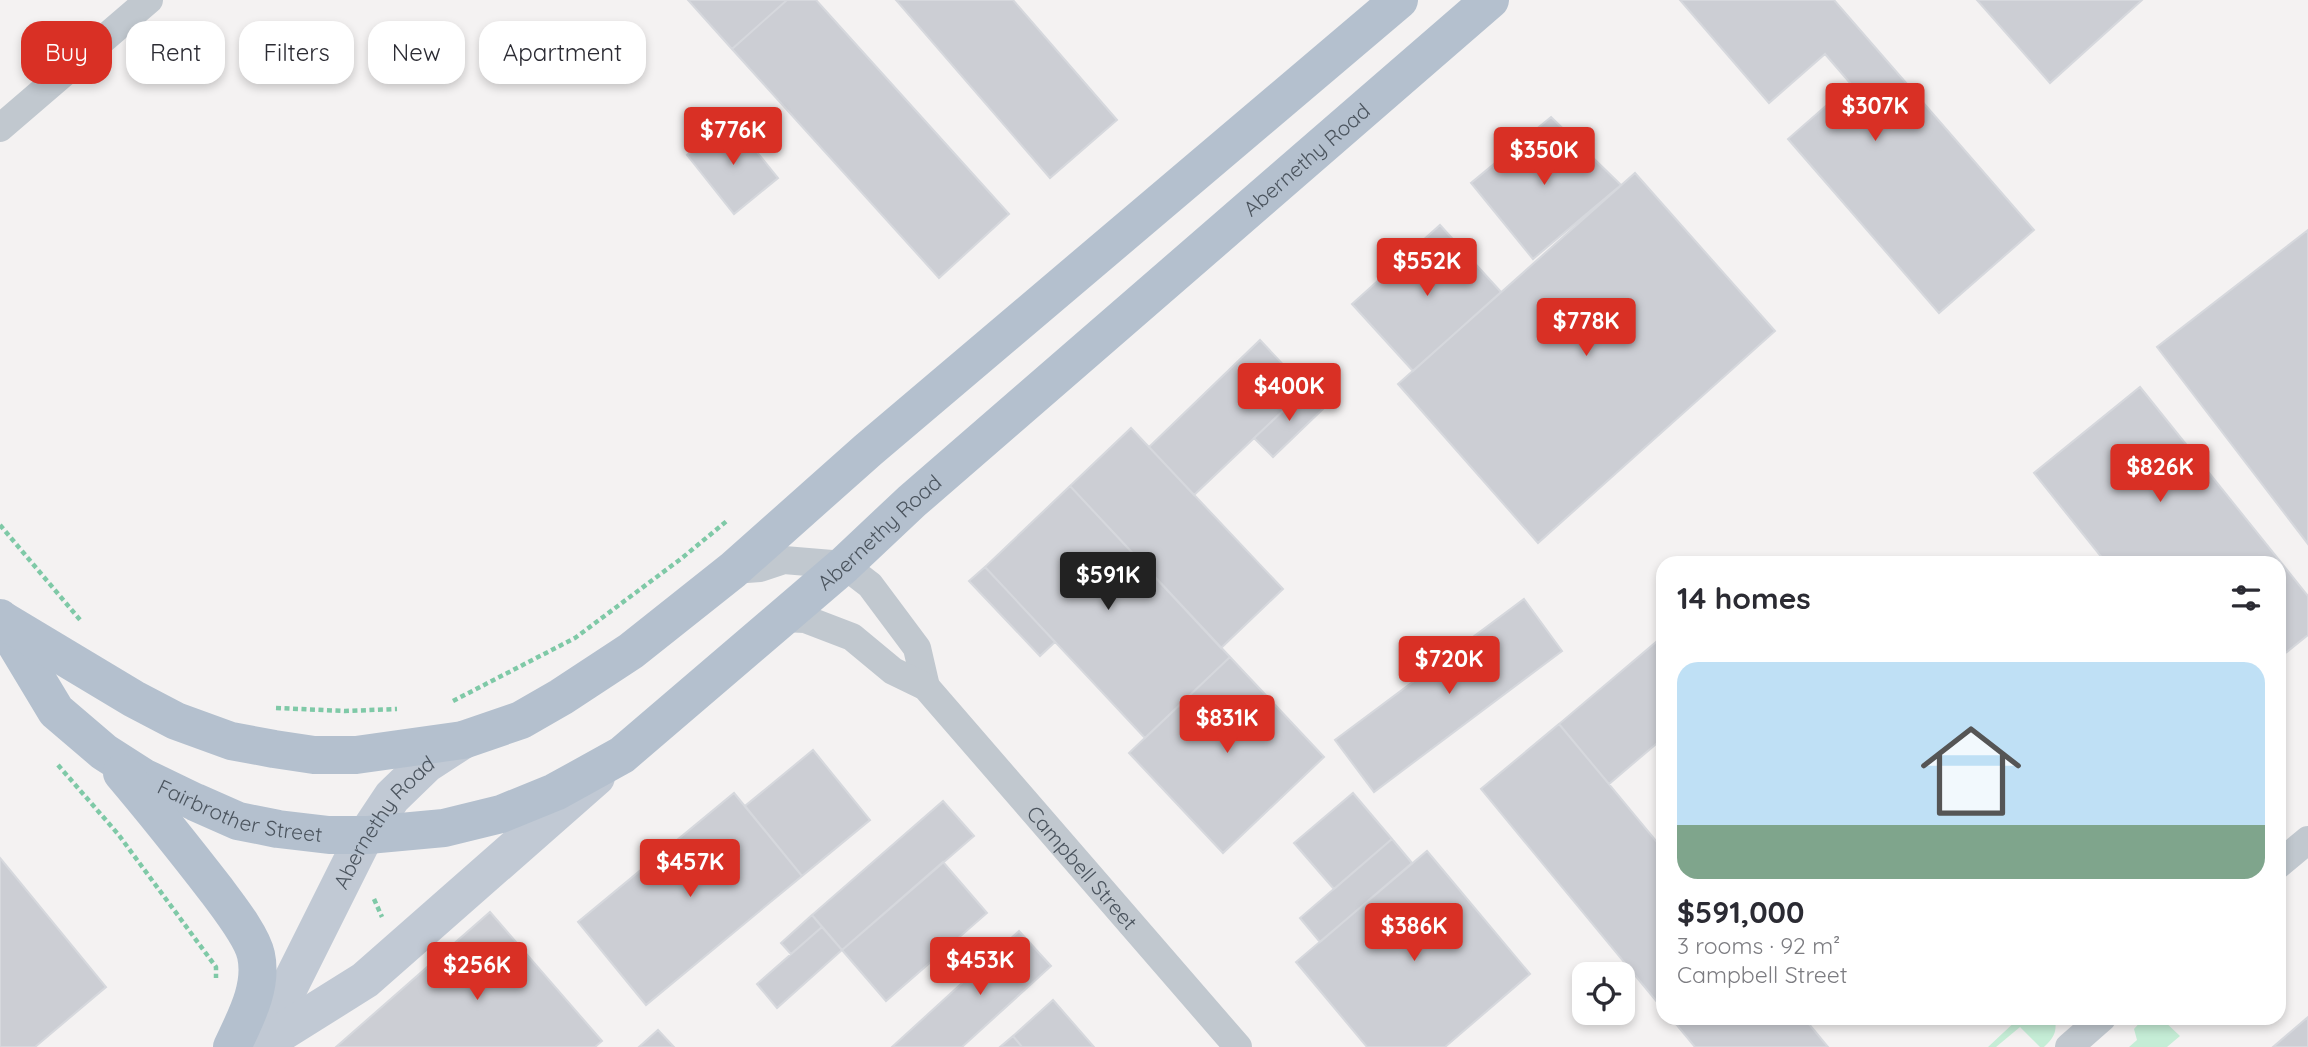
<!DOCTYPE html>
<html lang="en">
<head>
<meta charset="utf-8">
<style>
  :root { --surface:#fff; --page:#f7f7f7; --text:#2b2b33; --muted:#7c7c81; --line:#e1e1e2; --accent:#d93025 }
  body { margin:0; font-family:Quicksand,sans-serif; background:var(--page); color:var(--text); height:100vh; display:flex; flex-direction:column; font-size:26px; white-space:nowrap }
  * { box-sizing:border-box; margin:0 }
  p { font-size:23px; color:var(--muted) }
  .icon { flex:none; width:38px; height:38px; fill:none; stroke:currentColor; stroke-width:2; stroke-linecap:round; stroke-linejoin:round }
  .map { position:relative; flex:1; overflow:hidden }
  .drawer { position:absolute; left:1656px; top:556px; width:630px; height:469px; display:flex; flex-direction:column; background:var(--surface); border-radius:21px; box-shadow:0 4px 10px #0003 }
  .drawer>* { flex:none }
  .top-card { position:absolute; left:21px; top:21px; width:665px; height:63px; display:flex; gap:14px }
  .fabs { position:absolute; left:1572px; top:962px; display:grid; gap:14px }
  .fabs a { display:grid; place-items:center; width:63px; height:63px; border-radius:14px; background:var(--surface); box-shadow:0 4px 10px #0003; font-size:35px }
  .price { position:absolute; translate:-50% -60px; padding:0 16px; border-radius:7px; background:var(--accent); color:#fff; font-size:23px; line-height:46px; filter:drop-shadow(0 2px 4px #0008) }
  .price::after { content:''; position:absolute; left:50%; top:42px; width:21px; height:16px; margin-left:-10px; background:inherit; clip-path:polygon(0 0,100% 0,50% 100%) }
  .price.selected { background:#222; color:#fff }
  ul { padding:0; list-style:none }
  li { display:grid; align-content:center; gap:14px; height:371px; padding:0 21px }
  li+li { border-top:2px solid var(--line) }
  li span { display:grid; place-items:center; height:217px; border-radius:21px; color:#555 }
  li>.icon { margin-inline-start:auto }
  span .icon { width:126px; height:126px; fill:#fffc; stroke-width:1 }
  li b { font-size:30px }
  h2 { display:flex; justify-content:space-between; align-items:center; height:84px; padding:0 21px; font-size:30px }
  .pill { padding:0 24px; border-radius:21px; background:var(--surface); box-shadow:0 4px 10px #0003; font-size:24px; line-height:63px }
  .pill.selected { background:var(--accent); color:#fff }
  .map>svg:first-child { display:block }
  .green { fill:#c5edd6 }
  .building { fill:#ccced4; stroke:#d6d8dd; stroke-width:2 }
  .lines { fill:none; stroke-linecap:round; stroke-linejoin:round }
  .path { stroke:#7fc9a7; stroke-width:4.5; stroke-dasharray:5 3.5; stroke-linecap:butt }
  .street { stroke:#c1c8cf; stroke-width:28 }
  .secondary { stroke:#c1c9d4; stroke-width:38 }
  .primary { stroke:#b4c0ce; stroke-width:38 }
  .labels { text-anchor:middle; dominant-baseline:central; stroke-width:5; stroke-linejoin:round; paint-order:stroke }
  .street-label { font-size:21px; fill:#4b545e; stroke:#fff }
</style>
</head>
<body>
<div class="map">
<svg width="2308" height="1047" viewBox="0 0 2308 1047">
  <rect width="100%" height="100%" fill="#f4f2f2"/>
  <path class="green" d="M 2019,1018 L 2055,1019 C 2057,1032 2054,1038 2044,1047 L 2040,1047 L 2020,1027 L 1996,1047 L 1988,1047 Z
    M 2143,1019 L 2162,1019 L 2180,1036 L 2167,1047 L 2129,1047 L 2137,1040 L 2134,1029 Z"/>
  <path class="building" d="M 688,0 L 787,0 L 732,49 Z
    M 787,0 L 816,0 L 1009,214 L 939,278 L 732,49 Z
    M 896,0 L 1013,0 L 1117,120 L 1050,178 Z
    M 1680,0 L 1834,0 L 2034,230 L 1939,313 L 1788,139 L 1851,84 L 1825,54 L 1769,103 Z
    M 1977,0 L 2142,0 L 2050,83 Z
    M 1551,117 L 1621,185 L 1533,259 L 1471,183 Z
    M 731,120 L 778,178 L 734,214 L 687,155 Z
    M 1635,173 L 1775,331 L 1538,543 L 1398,384 Z
    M 1440,225 L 1501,292 L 1413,371 L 1352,304 Z
    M 2308,230 L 2308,544 L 2157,347 Z
    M 1260,340 L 1306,389 L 1194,495 L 1149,447 Z
    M 2140,387 L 2308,596 L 2308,635 L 2278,659 L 2278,564 L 2107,564 L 2034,473 Z
    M 1306,389 L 1324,408 L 1273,457 L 1254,438 Z
    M 1131,428 L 1283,589 L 1221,648 L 1070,486 Z
    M 1070,486 L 1230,657 L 1145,738 L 985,567 Z
    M 985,567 L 1055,642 L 1040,656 L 969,581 Z
    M 1524,599 L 1562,651 L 1374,792 L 1335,740 Z
    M 1662,637 L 1662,739 L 1609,784 L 1559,724 Z
    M 1230,657 L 1324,757 L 1223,853 L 1129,753 Z
    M 1559,724 L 1662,848 L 1662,1008 L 1481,789 Z
    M 813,750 L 870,820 L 802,876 L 745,806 Z
    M 734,793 L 802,876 L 646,1005 L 578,922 Z
    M 1353,793 L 1392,839 L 1334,889 L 1294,843 Z
    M 943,801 L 974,836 L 842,950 L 812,915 Z
    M 1392,839 L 1412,863 L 1320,942 L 1300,918 Z
    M 1427,851 L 1530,974 L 1445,1047 L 1367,1047 L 1296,962 Z
    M 0,858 L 106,987 L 35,1047 L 0,1047 Z
    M 943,862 L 987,913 L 886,1001 L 842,950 Z
    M 490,912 L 602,1041 L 595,1047 L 336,1047 Z
    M 812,915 L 822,927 L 791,954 L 781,943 Z
    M 822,927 L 842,950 L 777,1008 L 757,984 Z
    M 1019,931 L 1051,966 L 962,1047 L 892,1047 Z
    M 1053,1000 L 1094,1047 L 1022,1047 L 1013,1036 Z
    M 2308,1017 L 2308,1047 L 2273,1047 Z
    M 1671,1018 L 1804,1018 L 1828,1047 L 1695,1047 Z
    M 658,1030 L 674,1047 L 639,1047 Z
    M 1013,1036 L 1022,1047 L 1000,1047 Z"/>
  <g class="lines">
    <path class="path" d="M 0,525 L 81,621
      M 453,701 L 575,638 L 682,558 L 728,520
      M 276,708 L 345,711 L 397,709
      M 58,765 L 118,834 L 216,967 L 216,978
      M 374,899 L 382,917"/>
    <g class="street">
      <path d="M 0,128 L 149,0"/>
      <path d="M 733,570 L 760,568 L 784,560 L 844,565 L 870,585 L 917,648 L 926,687"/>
      <path id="s1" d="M 782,618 L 805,619 L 852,637 L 893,671 L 926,687 L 1238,1047"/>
      <path d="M 2278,865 L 2308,840"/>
      <path d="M 2069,1047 L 2102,1018"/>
    </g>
    <g class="secondary">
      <path id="s2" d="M 253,1042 L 284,997 L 360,845 L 392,797 L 426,764 L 463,740"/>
      <path d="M 258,1047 L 365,980 L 596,777"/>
    </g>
    <g class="primary">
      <path id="s3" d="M 0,618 L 56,711 L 104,752 L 143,777 L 195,802 L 238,821 L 278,829 L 329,835 L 368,835 L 444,828 L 501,814 L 555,792 L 622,755 L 844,565 L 912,501 L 1490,0"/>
      <path d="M 4,621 L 134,699 L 176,721 L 231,741 L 274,749 L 314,755 L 356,755 L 463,740 L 521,720 L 561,697 L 631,651 L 733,570 L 868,450 L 1399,0"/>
      <path d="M 122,773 C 155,812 186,851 217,891 C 228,906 252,936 256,955 C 263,987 245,1019 232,1047"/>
    </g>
  </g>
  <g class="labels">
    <g class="street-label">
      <text stroke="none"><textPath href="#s3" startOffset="1631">Abernethy Road</textPath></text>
      <text stroke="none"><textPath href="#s3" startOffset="1064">Abernethy Road</textPath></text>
      <text stroke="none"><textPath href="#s3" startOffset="322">Fairbrother Street</textPath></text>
      <text stroke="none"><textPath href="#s2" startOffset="257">Abernethy Road</textPath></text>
      <text stroke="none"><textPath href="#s1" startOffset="402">Campbell Street</textPath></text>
    </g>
  </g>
</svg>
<div class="fabs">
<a><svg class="icon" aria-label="locate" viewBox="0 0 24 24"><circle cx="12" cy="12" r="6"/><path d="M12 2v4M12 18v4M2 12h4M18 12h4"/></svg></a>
</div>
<b class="price" style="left:1875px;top:143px">$307K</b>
<b class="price" style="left:733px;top:167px">$776K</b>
<b class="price" style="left:1544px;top:187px">$350K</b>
<b class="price" style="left:1427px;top:298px">$552K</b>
<b class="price" style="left:1586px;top:358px">$778K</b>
<b class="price" style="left:1289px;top:423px">$400K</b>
<b class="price" style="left:2160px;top:504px">$826K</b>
<b class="price selected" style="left:1108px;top:612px">$591K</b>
<b class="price" style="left:1449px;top:696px">$720K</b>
<b class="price" style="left:1227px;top:755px">$831K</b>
<b class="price" style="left:690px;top:899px">$457K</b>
<b class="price" style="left:1414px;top:963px">$386K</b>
<b class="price" style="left:980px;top:997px">$453K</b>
<b class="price" style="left:477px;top:1002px">$256K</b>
<div class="top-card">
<a class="pill selected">Buy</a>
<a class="pill">Rent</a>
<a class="pill">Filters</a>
<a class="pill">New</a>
<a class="pill">Apartment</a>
</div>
<section class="drawer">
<h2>14 homes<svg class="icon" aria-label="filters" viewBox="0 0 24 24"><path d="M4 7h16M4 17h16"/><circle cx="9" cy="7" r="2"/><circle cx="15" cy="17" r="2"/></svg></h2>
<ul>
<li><span style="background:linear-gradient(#bfe0f5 75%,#7fa58c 0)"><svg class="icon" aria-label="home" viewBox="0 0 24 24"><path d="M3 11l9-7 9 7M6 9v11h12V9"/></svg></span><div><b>$591,000</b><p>3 rooms · 92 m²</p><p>Campbell Street</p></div></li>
</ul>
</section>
</div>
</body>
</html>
